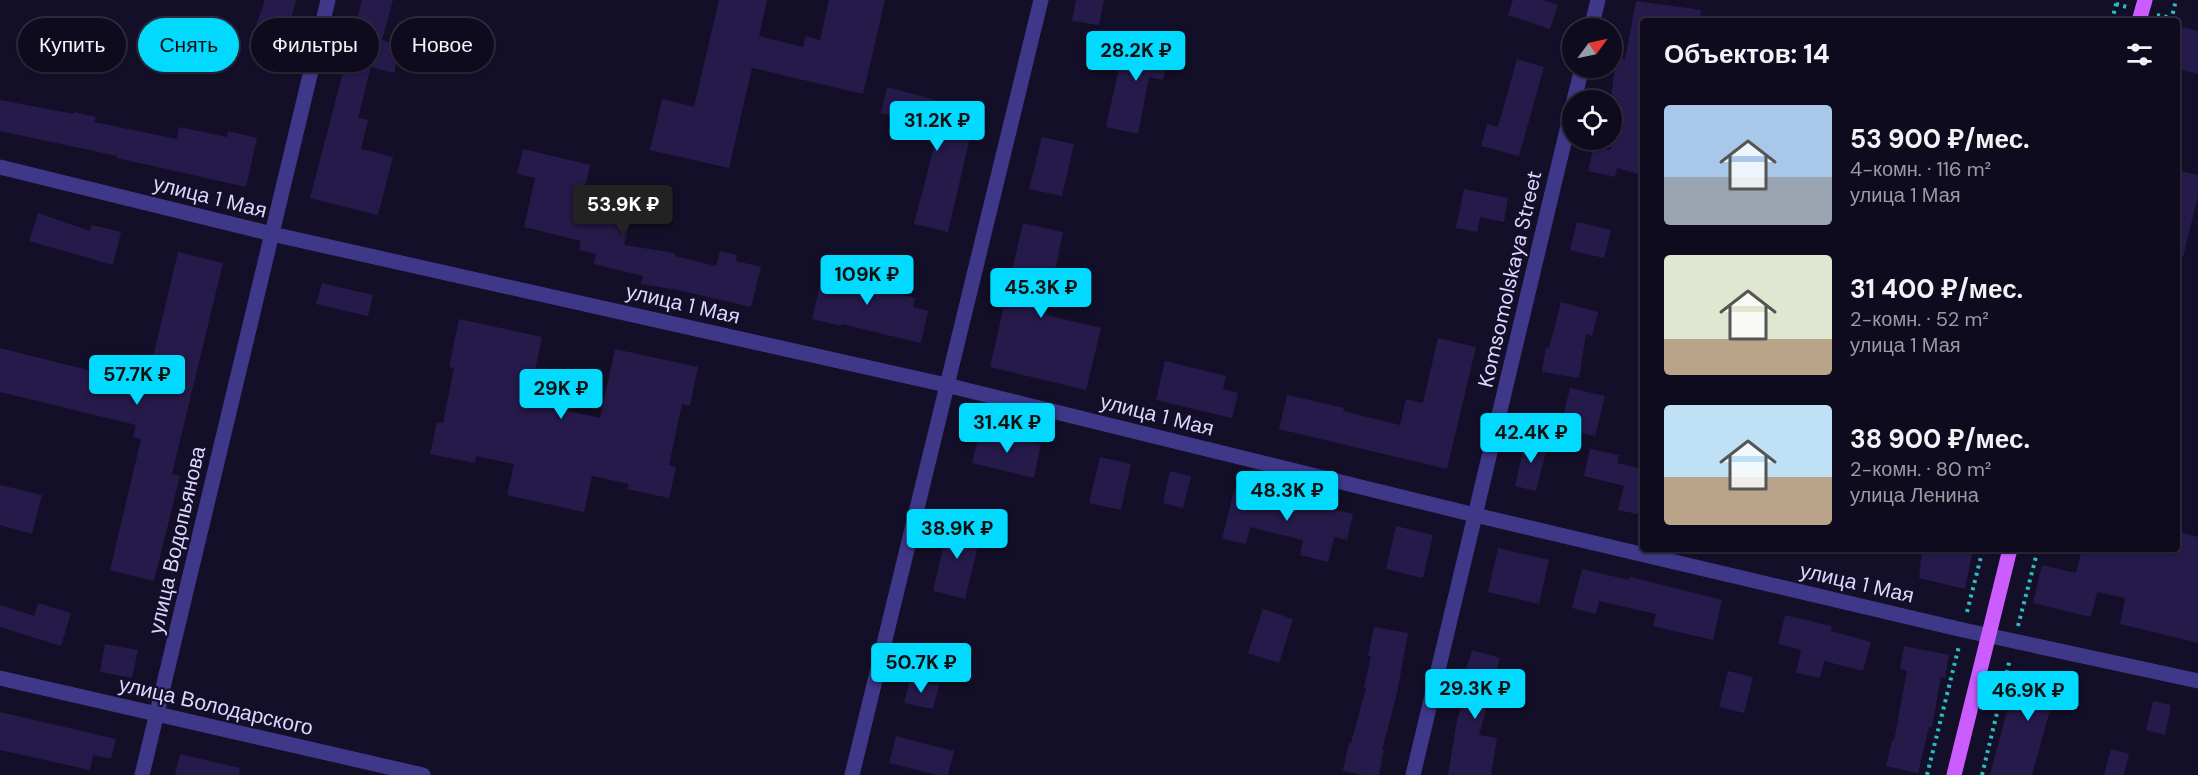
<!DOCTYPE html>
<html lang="ru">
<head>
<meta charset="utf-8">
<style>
  :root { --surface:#0f0b1e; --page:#1d192b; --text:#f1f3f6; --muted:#9b9ba4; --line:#2f2b3c; --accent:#02d9ff }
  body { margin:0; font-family:"DM Sans",sans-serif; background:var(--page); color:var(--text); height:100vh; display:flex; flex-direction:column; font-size:22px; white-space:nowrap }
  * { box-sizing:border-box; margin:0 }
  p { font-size:20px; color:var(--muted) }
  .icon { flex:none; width:33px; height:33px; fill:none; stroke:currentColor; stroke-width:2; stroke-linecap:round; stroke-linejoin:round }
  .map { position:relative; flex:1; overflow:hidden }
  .panel { position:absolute; left:1640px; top:18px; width:540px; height:534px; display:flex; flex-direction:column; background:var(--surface); border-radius:6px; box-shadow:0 2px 4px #0004,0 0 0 2px var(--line) }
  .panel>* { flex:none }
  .top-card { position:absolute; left:18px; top:18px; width:570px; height:54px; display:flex; gap:12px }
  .needle { width:39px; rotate:57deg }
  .controls { position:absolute; left:1562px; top:18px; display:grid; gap:12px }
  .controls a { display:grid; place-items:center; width:60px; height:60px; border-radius:50%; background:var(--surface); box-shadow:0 2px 4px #0004,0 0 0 2px var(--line); font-size:30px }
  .price { position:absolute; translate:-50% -51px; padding:0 14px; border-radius:6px; background:var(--accent); color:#111; font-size:20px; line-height:39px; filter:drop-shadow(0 2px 3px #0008) }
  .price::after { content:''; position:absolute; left:50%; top:36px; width:18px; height:14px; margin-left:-9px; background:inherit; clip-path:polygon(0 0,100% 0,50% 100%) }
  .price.on { background:#222; color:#fff }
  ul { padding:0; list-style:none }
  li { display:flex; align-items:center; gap:18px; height:150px; padding:0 24px }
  li span { display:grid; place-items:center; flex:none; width:168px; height:120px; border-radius:6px; color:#555 }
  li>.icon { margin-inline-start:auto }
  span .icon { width:72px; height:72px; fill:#fffc; stroke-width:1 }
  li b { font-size:26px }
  h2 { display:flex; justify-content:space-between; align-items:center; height:72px; padding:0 24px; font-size:26px }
  .tag { padding:0 21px; border-radius:27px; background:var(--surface); box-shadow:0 2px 4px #0004,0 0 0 2px var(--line); font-size:21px; line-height:54px }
  .tag.on { background:var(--accent); color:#111 }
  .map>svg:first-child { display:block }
  .building { fill:#261a4a }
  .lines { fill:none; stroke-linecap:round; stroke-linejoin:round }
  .path { stroke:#2abfbe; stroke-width:4; stroke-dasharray:3 4.5; stroke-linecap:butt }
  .minor { stroke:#3f3889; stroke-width:15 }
  .major { stroke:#cb5dff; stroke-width:15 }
  .labels { text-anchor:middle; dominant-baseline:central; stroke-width:4.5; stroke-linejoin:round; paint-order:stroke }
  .street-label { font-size:21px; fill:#ddd6ff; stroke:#140f28 }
</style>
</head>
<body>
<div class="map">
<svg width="2198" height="775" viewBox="0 0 2198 775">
  <rect width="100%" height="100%" fill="#140f28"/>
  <path class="building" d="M 265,0 L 296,0 L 281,58 L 248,48 Z
    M 362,0 L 393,0 L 382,40 L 401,45 L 394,73 L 371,67 L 358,118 L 368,120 L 361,149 L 393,157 L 378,215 L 310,198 Z
    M 719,0 L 767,0 L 759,36 L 803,47 L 805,36 L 820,40 L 829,0 L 885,0 L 863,94 L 752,68 L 729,168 L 650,150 L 662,99 L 694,107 Z
    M 1076,0 L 1104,0 L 1099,25 L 1072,21 Z
    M 1513,0 L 1543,0 L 1558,5 L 1550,29 L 1508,15 Z
    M 1636,1 L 1701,10 L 1700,21 L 1642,21 L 1642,175 L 1617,168 L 1615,177 L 1588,171 L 1594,146 L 1611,150 L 1611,97 L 1616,58 L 1625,59 Z
    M 2182,27 L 2198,31 L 2198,74 L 2176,69 L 2176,52 Z
    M 1126,36 L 1171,47 L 1163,80 L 1149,77 L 1138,134 L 1106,127 Z
    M 1517,59 L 1544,67 L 1519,156 L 1481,146 L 1487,124 L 1498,127 Z
    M 887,87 L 976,111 L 948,232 L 914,224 L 939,128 L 881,113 Z
    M 0,100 L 74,114 L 74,112 L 96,117 L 94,122 L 177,139 L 179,127 L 227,137 L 228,131 L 257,138 L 246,187 L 117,158 L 117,156 L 0,131 Z
    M 1042,137 L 1074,144 L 1062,196 L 1029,189 Z
    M 523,149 L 590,165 L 580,211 L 630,222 L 624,245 L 675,253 L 675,256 L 716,266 L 720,251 L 737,255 L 736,261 L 761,267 L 751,307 L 678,290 L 641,284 L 643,276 L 594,264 L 596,254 L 579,250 L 581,241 L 524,227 L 535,178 L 517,174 Z
    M 2176,170 L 2198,175 L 2198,196 L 2183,257 L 2176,256 Z
    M 1464,189 L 1508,198 L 1504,222 L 1480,217 L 1477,232 L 1456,228 Z
    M 38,213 L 90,231 L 92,225 L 121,232 L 113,265 L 29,241 Z
    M 1577,222 L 1611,230 L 1604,258 L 1570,250 Z
    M 1023,223 L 1063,232 L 1046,315 L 1101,328 L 1086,390 L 990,367 Z
    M 178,252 L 223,263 L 172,474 L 180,476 L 154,581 L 110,570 L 141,439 L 133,437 L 136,425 L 0,392 L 0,348 L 92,371 L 94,361 L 149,374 Z
    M 826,260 L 847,265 L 846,272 L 853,273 L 851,282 L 915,298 L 913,307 L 928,311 L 921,343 L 841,324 L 841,326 L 812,319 Z
    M 322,283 L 373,295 L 368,316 L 316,304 Z
    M 1561,302 L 1598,312 L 1592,336 L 1586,334 L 1579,378 L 1542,372 L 1546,347 L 1549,348 Z
    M 459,319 L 542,337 L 528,402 L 600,418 L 615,349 L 698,367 L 690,406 L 682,404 L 669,465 L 676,467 L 669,498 L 627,489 L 629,484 L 592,476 L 584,512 L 507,495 L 514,464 L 476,456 L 475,463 L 430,454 L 437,422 L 443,423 L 454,368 L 449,367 Z
    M 1438,338 L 1476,347 L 1447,469 L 1279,429 L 1287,395 L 1344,408 L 1343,411 L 1400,425 L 1406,399 L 1423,403 Z
    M 1165,361 L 1226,376 L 1223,389 L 1238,393 L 1232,418 L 1156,400 Z
    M 1570,388 L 1605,396 L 1595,436 L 1560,428 Z
    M 980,430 L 1041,444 L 1034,478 L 972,463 Z
    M 1526,438 L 1548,443 L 1536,491 L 1515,486 Z
    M 1590,449 L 1619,455 L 1617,463 L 1642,469 L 1642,515 L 1618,510 L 1624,486 L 1584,476 Z
    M 1100,457 L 1131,464 L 1121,510 L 1089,503 Z
    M 1170,471 L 1191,476 L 1183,508 L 1163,503 Z
    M 0,485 L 42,495 L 32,534 L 0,525 Z
    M 1235,487 L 1353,514 L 1347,540 L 1334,537 L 1328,562 L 1300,555 L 1303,540 L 1250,527 L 1246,544 L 1222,539 Z
    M 949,522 L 982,529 L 965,599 L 933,591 Z
    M 1396,526 L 1433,535 L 1423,578 L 1386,569 Z
    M 2179,532 L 2198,537 L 2198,643 L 2120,624 L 2125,598 L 2097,592 L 2091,617 L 2033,603 L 2042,565 L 2076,573 L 2082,549 L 2176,549 Z
    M 1498,548 L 1549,560 L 1539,604 L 1488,592 Z
    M 1922,549 L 1973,549 L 1965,589 L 1919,578 Z
    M 1582,569 L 1629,580 L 1630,577 L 1722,600 L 1713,640 L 1653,626 L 1656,614 L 1599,601 L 1596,614 L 1572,608 Z
    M 38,603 L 71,613 L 61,646 L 0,627 L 0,605 L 34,616 Z
    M 1263,609 L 1293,619 L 1279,663 L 1248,653 Z
    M 1785,615 L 1832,626 L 1831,631 L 1871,642 L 1863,671 L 1824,661 L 1820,678 L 1796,673 L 1801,650 L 1778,644 Z
    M 1374,627 L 1408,633 L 1397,693 L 1382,750 L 1384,750 L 1379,775 L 1362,775 L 1343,771 L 1349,742 L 1351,743 L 1366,688 L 1364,688 L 1371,656 L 1368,656 Z
    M 105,644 L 138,650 L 132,678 L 100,672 Z
    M 1904,646 L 1949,655 L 1945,678 L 1941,677 L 1932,727 L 1929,727 L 1918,773 L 1886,766 L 1892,741 L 1894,741 L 1907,671 L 1900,669 Z
    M 1472,650 L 1500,658 L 1479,735 L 1497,738 L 1491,775 L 1448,775 L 1457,720 L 1471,674 L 1465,672 Z
    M 2018,670 L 2075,683 L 2068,710 L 2051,706 L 2032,775 L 1990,775 Z
    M 1728,671 L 1753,677 L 1744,713 L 1719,707 Z
    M 910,679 L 939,685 L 933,709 L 904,703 Z
    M 2153,701 L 2171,705 L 2165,735 L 2146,730 Z
    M 0,712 L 116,739 L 111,759 L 93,755 L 90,770 L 0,750 Z
    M 896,736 L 954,751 L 948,775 L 937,775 L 889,763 Z
    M 2111,749 L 2129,754 L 2124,775 L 2104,775 Z
    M 180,754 L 240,768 L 239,775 L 175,775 Z"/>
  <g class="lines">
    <path class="path" d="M 2116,4 L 2127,7
      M 2157,15 L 2172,18
      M 2112,21 L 2117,0
      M 2171,21 L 2176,0
      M 1967,612 L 1983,549
      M 2018,626 L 2038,549
      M 1927,775 L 1959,646
      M 1982,775 L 2010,659"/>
    <path class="minor" d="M 1591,28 L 1598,0
      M 1574,100 L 1582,68
      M 0,167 L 272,234 L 946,385 L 1475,515 L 1963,630 L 2198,681
      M 0,678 L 423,775
      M 142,775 L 328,0
      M 852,775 L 1041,0
      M 1413,775 L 1572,109"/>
    <path class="major" d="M 2139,21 L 2145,0
      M 1954,775 L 2010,549"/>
  </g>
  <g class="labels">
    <g class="street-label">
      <text transform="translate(210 197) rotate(14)">улица 1 Мая</text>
      <text transform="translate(1510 279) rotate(-77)">Komsomolskaya Street</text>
      <text transform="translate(683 304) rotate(13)">улица 1 Мая</text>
      <text transform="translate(1157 415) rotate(14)">улица 1 Мая</text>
      <text transform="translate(177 540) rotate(-77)">улица Водопьянова</text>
      <text transform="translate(1857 583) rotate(13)">улица 1 Мая</text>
      <text transform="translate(216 706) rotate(13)">улица Володарского</text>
    </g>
  </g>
</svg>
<div class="controls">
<a><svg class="needle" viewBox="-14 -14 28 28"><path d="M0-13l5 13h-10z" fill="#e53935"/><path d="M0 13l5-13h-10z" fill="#9b9ba4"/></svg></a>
<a><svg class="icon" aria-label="locate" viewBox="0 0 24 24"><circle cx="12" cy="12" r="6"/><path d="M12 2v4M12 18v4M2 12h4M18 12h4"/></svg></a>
</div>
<b class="price" style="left:1136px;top:82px">28.2K ₽</b>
<b class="price" style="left:937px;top:152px">31.2K ₽</b>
<b class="price on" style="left:623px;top:236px">53.9K ₽</b>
<b class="price" style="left:867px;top:306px">109K ₽</b>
<b class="price" style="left:1041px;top:319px">45.3K ₽</b>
<b class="price" style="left:137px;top:406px">57.7K ₽</b>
<b class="price" style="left:561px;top:420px">29K ₽</b>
<b class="price" style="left:1007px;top:454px">31.4K ₽</b>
<b class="price" style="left:1531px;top:464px">42.4K ₽</b>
<b class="price" style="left:1287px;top:522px">48.3K ₽</b>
<b class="price" style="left:957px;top:560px">38.9K ₽</b>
<b class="price" style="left:921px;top:694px">50.7K ₽</b>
<b class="price" style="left:1475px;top:720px">29.3K ₽</b>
<b class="price" style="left:2028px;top:722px">46.9K ₽</b>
<div class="top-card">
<a class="tag">Купить</a>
<a class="tag on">Снять</a>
<a class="tag">Фильтры</a>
<a class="tag">Новое</a>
</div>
<section class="panel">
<h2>Объектов: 14<svg class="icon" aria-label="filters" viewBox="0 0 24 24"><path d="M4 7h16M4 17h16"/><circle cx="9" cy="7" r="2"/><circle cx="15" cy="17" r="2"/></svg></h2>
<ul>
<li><span style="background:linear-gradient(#a9c7e8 60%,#9aa5b1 0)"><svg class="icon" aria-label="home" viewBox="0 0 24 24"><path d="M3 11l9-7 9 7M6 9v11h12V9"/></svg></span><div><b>53 900 ₽/мес.</b><p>4-комн. · 116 m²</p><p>улица 1 Мая</p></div></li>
<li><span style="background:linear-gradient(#dfe7d0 70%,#b9a48a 0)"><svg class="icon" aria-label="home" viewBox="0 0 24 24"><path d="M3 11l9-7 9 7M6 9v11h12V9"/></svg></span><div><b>31 400 ₽/мес.</b><p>2-комн. · 52 m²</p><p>улица 1 Мая</p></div></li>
<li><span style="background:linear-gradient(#bfe0f5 60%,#b9a48a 0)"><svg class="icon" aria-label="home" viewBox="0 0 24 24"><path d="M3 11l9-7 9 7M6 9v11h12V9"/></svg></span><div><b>38 900 ₽/мес.</b><p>2-комн. · 80 m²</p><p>улица Ленина</p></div></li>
</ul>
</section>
</div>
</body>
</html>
